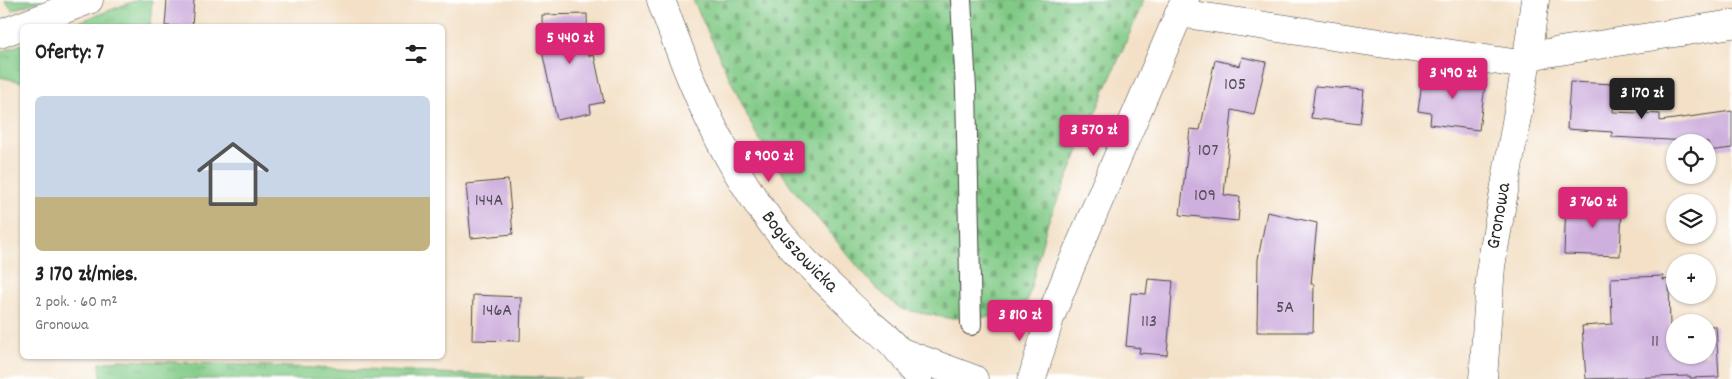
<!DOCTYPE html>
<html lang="pl">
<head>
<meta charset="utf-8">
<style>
  :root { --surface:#fff; --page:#f6f6f6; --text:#222; --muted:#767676; --line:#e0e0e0; --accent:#db2777 }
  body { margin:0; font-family:Dekko,sans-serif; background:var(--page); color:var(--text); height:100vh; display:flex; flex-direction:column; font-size:19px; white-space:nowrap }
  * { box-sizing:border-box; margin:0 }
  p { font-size:16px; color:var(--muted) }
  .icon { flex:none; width:28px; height:28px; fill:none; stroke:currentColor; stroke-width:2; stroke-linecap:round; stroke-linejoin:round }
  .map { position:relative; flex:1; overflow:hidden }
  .sheet { position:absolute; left:20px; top:24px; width:425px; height:335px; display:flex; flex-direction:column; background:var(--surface); border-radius:8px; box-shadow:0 1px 4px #0004 }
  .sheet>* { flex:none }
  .tools { position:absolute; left:1666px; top:134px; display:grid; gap:10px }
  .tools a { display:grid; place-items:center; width:50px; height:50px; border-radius:50%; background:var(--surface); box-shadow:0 1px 4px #0004; font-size:25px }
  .price { position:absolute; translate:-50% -42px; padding:0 11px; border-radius:5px; background:var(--accent); color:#fff; font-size:16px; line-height:32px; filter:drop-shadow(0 1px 2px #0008) }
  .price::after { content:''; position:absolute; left:50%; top:30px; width:15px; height:11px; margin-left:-8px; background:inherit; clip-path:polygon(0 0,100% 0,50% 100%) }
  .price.on { background:#222; color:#fff }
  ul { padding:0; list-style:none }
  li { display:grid; align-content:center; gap:10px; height:265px; padding:0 15px }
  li+li { border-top:1px solid var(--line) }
  li span { display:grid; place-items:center; height:155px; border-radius:8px; color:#555 }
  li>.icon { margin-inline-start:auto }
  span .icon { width:90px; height:90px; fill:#fffc; stroke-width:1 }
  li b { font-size:21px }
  h2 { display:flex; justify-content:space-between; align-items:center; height:60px; padding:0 15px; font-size:21px }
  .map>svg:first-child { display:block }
  .grass { fill:url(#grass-tufts); stroke:#567a58 }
  .cemetery { fill:url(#cemetery-stones); stroke:#567a58 }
  .building { fill:#ceafdd }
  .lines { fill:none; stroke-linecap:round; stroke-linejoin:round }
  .pedestrian-casing { stroke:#494642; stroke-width:22 }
  .minor-casing { stroke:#494642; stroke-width:29 }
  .tertiary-casing { stroke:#494642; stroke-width:29 }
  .pedestrian { stroke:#fff; stroke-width:20 }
  .minor { stroke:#fff; stroke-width:28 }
  .tertiary { stroke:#fff; stroke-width:28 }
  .labels { text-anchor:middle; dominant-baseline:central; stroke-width:4.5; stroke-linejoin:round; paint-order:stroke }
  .number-label { font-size:18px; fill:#544c58 }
  .street-label { font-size:20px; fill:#2b2b2b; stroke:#fff }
</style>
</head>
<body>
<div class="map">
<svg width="1732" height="379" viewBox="0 0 1732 379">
  <defs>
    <pattern id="grass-tufts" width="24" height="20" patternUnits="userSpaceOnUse" patternTransform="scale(1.25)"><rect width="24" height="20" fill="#81ca86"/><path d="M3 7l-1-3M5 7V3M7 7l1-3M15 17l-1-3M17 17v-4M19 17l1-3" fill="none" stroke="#6aa46e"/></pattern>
    <pattern id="cemetery-stones" width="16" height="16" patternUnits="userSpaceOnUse" patternTransform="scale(1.25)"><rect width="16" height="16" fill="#81ca86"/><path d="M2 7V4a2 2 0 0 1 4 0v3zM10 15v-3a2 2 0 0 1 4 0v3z" fill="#6aa46e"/></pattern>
  </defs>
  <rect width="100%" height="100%" fill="#fff"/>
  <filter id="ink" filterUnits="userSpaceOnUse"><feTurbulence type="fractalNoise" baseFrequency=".02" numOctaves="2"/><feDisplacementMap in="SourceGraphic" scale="10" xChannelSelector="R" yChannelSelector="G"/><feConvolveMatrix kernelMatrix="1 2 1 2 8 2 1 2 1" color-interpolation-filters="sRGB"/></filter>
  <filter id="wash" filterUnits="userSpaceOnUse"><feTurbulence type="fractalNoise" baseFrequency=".0096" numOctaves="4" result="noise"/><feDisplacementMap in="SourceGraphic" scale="20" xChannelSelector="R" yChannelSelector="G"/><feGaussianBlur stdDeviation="1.12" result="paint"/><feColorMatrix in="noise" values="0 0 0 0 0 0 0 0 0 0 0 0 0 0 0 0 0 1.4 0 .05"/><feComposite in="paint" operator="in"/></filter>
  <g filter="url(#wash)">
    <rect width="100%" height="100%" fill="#f3e0c6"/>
    <path class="grass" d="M 5,0 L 42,0 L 12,10 Z
      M 137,0 L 152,0 L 150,26 L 68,26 Z
      M 22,44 L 22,82 L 0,77 L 0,52 Z
      M 119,360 L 582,379 L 101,379 L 100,363 Z"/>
    <path class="cemetery" d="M 693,0 L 1144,0 L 1047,225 L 1027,302 L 989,317 L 947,318 L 901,309 L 875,287 L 792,188 L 756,134 Z"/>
    <g id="blocks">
      <path class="building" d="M 167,0 L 194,0 L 192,26 L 165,26 Z
        M 587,14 L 588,56 L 594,55 L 604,102 L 590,105 L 591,113 L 557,120 L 543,56 L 542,15 Z
        M 1242,57 L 1266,62 L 1254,115 L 1232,110 L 1224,195 L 1240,197 L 1238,221 L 1180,215 L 1190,129 L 1200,130 L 1215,60 L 1240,66 Z
        M 1437,72 L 1486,79 L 1479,130 L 1430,124 L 1431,113 L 1418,111 L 1423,75 L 1436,77 Z
        M 1570,82 L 1615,84 L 1613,112 L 1660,114 L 1660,121 L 1732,111 L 1732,148 L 1708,151 L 1708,142 L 1612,137 L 1612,132 L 1567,129 Z
        M 1315,86 L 1364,90 L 1360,124 L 1311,118 Z
        M 508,180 L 513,234 L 471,238 L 466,184 Z
        M 1566,202 L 1622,204 L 1620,256 L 1564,254 Z
        M 1267,212 L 1317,223 L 1311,284 L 1314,284 L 1313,332 L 1257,332 L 1258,259 Z
        M 1663,276 L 1663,280 L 1669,279 L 1670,329 L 1675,329 L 1675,355 L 1708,355 L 1708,326 L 1716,326 L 1719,377 L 1690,378 L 1690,376 L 1586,379 L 1582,326 L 1612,324 L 1611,278 Z
        M 1148,279 L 1173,281 L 1167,355 L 1139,353 L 1140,348 L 1126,346 L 1131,293 L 1146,294 Z
        M 473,295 L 521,297 L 520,341 L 472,340 Z"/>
    </g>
  </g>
  <g filter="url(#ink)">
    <use href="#blocks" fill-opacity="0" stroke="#494642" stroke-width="1"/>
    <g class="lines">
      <defs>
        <path id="pedestrian" d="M 961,0 L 966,89 L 971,325"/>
        <g id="minor">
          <path d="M 1179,13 L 1526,65"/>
          <path d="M 0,34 L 89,0"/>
          <path d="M 1528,56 L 1732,24"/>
          <path id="s1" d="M 1483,379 L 1491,266 L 1526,65 L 1535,0"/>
        </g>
        <g id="tertiary">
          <path id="s2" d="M 661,0 C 691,84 725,168 783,237 C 808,267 838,293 866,320 C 877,330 890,339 899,351 C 907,359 912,370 918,379"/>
          <path d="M 899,351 L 974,379"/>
          <path d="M 1032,379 L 1050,318 L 1070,268 L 1185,0"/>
        </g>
      </defs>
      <use href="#pedestrian" class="pedestrian-casing"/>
      <use href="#minor" class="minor-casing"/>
      <use href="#tertiary" class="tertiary-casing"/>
      <use href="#pedestrian" class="pedestrian"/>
      <use href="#minor" class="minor"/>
      <use href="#tertiary" class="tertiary"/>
    </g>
  </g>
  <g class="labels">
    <g class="number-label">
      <text x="1235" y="85">105</text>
      <text x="1208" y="151">107</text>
      <text x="1205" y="196">109</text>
      <text x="489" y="201">144A</text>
      <text x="1285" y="308">5A</text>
      <text x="497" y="311">146A</text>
      <text x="1149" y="322">113</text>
      <text x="1655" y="342">11</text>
    </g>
    <g class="street-label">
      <text stroke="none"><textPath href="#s1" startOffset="164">Gronowa</textPath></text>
      <text stroke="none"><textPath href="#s2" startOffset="290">Boguszowicka</textPath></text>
    </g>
  </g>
</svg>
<div class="tools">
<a><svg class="icon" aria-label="locate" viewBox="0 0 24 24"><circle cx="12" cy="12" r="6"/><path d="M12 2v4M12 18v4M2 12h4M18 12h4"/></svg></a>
<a><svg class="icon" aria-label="layers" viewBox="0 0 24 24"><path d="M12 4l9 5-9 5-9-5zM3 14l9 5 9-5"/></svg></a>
<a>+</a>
<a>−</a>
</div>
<b class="price" style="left:570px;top:65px">5 440 zł</b>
<b class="price" style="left:1453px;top:100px">3 490 zł</b>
<b class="price on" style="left:1642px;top:120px">3 170 zł</b>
<b class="price" style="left:1094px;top:157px">3 570 zł</b>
<b class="price" style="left:769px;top:183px">8 900 zł</b>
<b class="price" style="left:1593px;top:229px">3 760 zł</b>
<b class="price" style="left:1020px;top:342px">3 810 zł</b>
<section class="sheet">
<h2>Oferty: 7<svg class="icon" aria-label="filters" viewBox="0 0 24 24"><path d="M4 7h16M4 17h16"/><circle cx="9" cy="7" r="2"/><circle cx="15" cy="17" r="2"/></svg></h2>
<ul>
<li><span style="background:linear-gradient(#c9d6e8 65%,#c2b280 0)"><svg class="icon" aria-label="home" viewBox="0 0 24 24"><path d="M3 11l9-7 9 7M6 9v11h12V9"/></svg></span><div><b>3 170 zł/mies.</b><p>2 pok. · 60 m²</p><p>Gronowa</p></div></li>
</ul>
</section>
</div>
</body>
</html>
